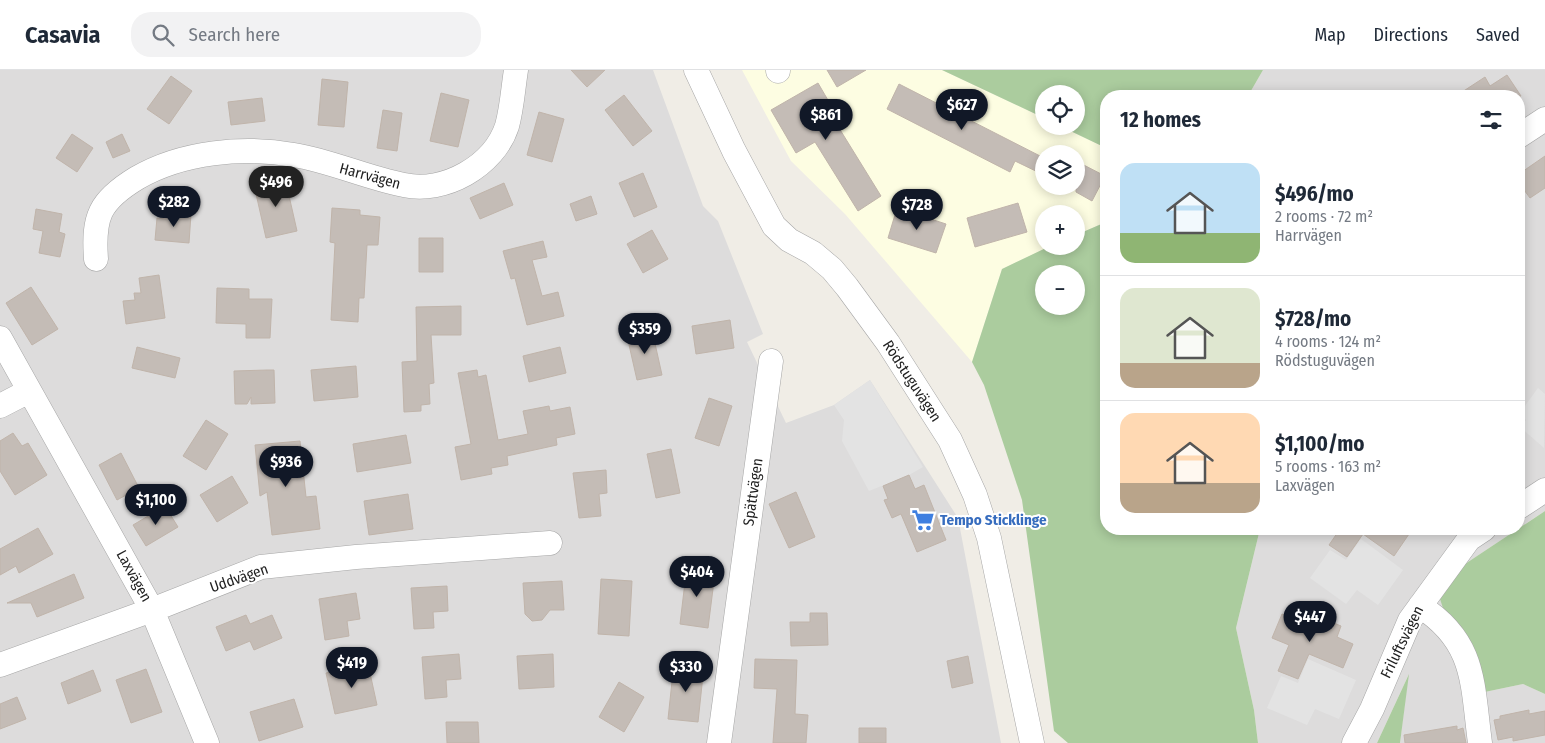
<!DOCTYPE html>
<html lang="en">
<head>
<meta charset="utf-8">
<style>
  :root { --surface:#fff; --page:#f2f2f3; --text:#1f2937; --muted:#747a83; --line:#e0e1e3; --accent:#111827 }
  body { margin:0; font-family:"Fira Sans Condensed",sans-serif; background:var(--page); color:var(--text); height:100vh; display:flex; flex-direction:column; font-size:19px; white-space:nowrap }
  * { box-sizing:border-box; margin:0 }
  p { font-size:16px; color:var(--muted) }
  .icon { flex:none; width:28px; height:28px; fill:none; stroke:currentColor; stroke-width:2; stroke-linecap:round; stroke-linejoin:round }
  .map { position:relative; flex:1; overflow:hidden }
  .panel { position:absolute; left:1100px; top:20px; width:425px; height:445px; display:flex; flex-direction:column; background:var(--surface); border-radius:20px; box-shadow:0 2px 12px #0003 }
  .panel>* { flex:none }
  .buttons { position:absolute; left:1035px; top:15px; display:grid; gap:10px }
  .buttons a { display:grid; place-items:center; width:50px; height:50px; border-radius:50%; background:var(--surface); box-shadow:0 2px 12px #0003; font-size:25px }
  .price { position:absolute; translate:-50% -42px; padding:0 11px; border-radius:18px; background:var(--accent); color:#fff; font-size:16px; line-height:32px; filter:drop-shadow(0 1px 2px #0008) }
  .price::after { content:''; position:absolute; left:50%; top:30px; width:15px; height:11px; margin-left:-8px; background:inherit; clip-path:polygon(0 0,100% 0,50% 100%) }
  .price.selected { background:#222; color:#fff }
  ul { padding:0; list-style:none }
  li { display:flex; align-items:center; gap:15px; height:125px; padding:0 20px }
  li+li { border-top:1px solid var(--line) }
  li span { display:grid; place-items:center; flex:none; width:140px; height:100px; border-radius:15px; color:#555 }
  li>.icon { margin-inline-start:auto }
  span .icon { width:60px; height:60px; fill:#fffc; stroke-width:1 }
  li b { font-size:21px }
  h2 { display:flex; justify-content:space-between; align-items:center; height:60px; padding:0 20px; font-size:21px }
  header { display:flex; align-items:center; gap:30px; box-sizing:border-box; height:70px; padding:0 25px; background:var(--surface); border-bottom:1px solid var(--line) }
  header strong { font-size:24px }
  nav { display:flex; gap:28px; margin-inline-start:auto; font-size:18px }
  .search { width:350px; height:45px; background:var(--page); display:flex; align-items:center; gap:12px; box-sizing:border-box; padding:0 18px; border-radius:20px; color:var(--muted); font-size:19px }
  .map>svg:first-child { display:block }
  .residential { fill:#dddcdc }
  .education { fill:#fdfde2; fill-rule:evenodd }
  .forest { fill:#abcc9e; fill-rule:evenodd }
  .parking { fill:#e3e3e3 }
  .building { fill:#c4bcb6; stroke:#c0b4aa }
  .lines { fill:none; stroke-linecap:round; stroke-linejoin:round }
  .minor-casing { stroke:#a6a6a6; stroke-width:25 }
  .minor { stroke:#fff; stroke-width:24 }
  .labels { text-anchor:middle; dominant-baseline:central; stroke-width:4; stroke-linejoin:round; paint-order:stroke }
  .street-label { font-size:15px; fill:#1f1f1f; stroke:#fff }
  .shop-label { font-size:15px; font-weight:bold; fill:#366cbe; stroke:#fff; text-anchor:start }
</style>
</head>
<body>
<header>
<strong>Casavia</strong>
<div class="search"><svg class="icon" aria-label="search" viewBox="0 0 24 24"><circle cx="10" cy="10" r="6"/><path d="M15 15l6 6"/></svg>Search here</div>
<nav><a>Map</a><a>Directions</a><a>Saved</a></nav>
</header>
<div class="map">
<svg width="1545" height="673" viewBox="0 0 1545 673">
  <rect width="100%" height="100%" fill="#f0ede6"/>
  <path class="residential" d="M 0,0 L 653,0 L 703,136 L 718,151 L 763,264 L 747,272 L 786,353 L 834,335 L 870,310 L 958,448 L 1001,673 L 0,673 Z
    M 1263,0 L 1545,0 L 1545,441 L 1519,458 L 1519,26 L 1248,26 Z
    M 1260,459 L 1518,459 L 1465,494 L 1457,556 L 1480,623 L 1523,614 L 1545,624 L 1545,673 L 1400,673 L 1408,606 L 1377,673 L 1258,673 L 1254,640 L 1236,558 Z"/>
  <path class="education" d="M 742,0 L 942,0 L 1044,48 L 1044,56 L 1060,56 L 1106,78 L 1106,152 L 1076,165 L 1076,144 L 1044,144 L 1044,176 L 1051,176 L 1002,199 L 972,292 L 845,144 L 791,91 ZM 1044,84 L 1076,84 L 1076,116 L 1044,116 Z"/>
  <path class="forest" d="M 942,0 L 1263,0 L 1248,26 L 1106,26 L 1106,78 L 1060,56 L 1076,56 L 1076,24 L 1044,24 L 1044,48 Z
    M 1106,152 L 1106,459 L 1260,459 L 1236,558 L 1254,640 L 1258,673 L 1068,673 L 1054,661 L 1022,430 L 984,315 L 972,292 L 1002,199 L 1050,176 L 1076,176 L 1076,165 ZM 1044,204 L 1076,204 L 1076,236 L 1044,236 Z
    M 1545,441 L 1545,624 L 1523,614 L 1480,623 L 1457,556 L 1443,538 L 1440,529 L 1465,494 Z
    M 1409,604 L 1400,673 L 1377,673 Z"/>
  <path class="parking" d="M 870,310 L 923,397 L 909,405 L 869,421 L 842,371 L 844,350 L 834,335 Z
    M 1538,318 L 1545,324 L 1544,378 L 1520,357 L 1526,350 L 1519,344 Z
    M 1361,469 L 1403,500 L 1378,535 L 1357,520 L 1346,534 L 1310,508 L 1330,480 L 1346,490 Z
    M 1308,589 L 1356,610 L 1339,649 L 1315,639 L 1307,655 L 1267,638 L 1281,606 L 1298,613 Z"/>
  <path class="building" d="M 571,0 L 605,0 L 587,17 Z
    M 827,0 L 866,0 L 837,17 Z
    M 1507,5 L 1521,26 L 1456,26 L 1485,7 L 1490,16 Z
    M 171,6 L 192,21 L 169,54 L 147,39 Z
    M 322,9 L 348,12 L 344,57 L 318,55 Z
    M 818,13 L 843,56 L 839,58 L 881,126 L 858,141 L 815,72 L 796,83 L 771,40 Z
    M 899,14 L 1044,88 L 1044,105 L 1015,91 L 1010,102 L 887,39 Z
    M 441,23 L 469,30 L 458,77 L 430,71 Z
    M 624,25 L 652,61 L 633,76 L 605,40 Z
    M 262,28 L 265,51 L 231,55 L 228,32 Z
    M 383,40 L 402,43 L 397,81 L 377,78 Z
    M 539,42 L 564,49 L 552,92 L 527,85 Z
    M 72,64 L 93,78 L 77,102 L 56,88 Z
    M 122,64 L 130,81 L 113,88 L 106,72 Z
    M 1545,86 L 1545,118 L 1530,128 L 1519,113 L 1519,104 Z
    M 1076,91 L 1105,106 L 1092,131 L 1076,122 Z
    M 643,103 L 657,137 L 634,147 L 619,113 Z
    M 285,108 L 297,161 L 266,168 L 254,115 Z
    M 504,113 L 513,135 L 480,149 L 470,128 Z
    M 591,126 L 597,144 L 576,151 L 570,134 Z
    M 1018,133 L 1027,162 L 975,177 L 967,148 Z
    M 332,138 L 360,140 L 360,145 L 380,147 L 378,175 L 367,175 L 364,228 L 359,228 L 358,252 L 331,250 L 335,173 L 330,172 Z
    M 897,138 L 946,154 L 936,183 L 888,168 Z
    M 36,139 L 62,144 L 59,162 L 65,164 L 60,187 L 39,183 L 43,161 L 33,159 Z
    M 167,142 L 191,144 L 189,173 L 155,170 L 157,148 L 166,149 Z
    M 652,160 L 668,189 L 643,203 L 627,174 Z
    M 419,168 L 443,168 L 443,202 L 419,202 Z
    M 543,171 L 547,187 L 532,190 L 542,226 L 558,222 L 564,246 L 527,255 L 515,208 L 511,209 L 503,181 Z
    M 159,205 L 165,248 L 126,254 L 123,231 L 135,230 L 134,223 L 141,223 L 139,208 Z
    M 31,217 L 58,259 L 32,275 L 6,233 Z
    M 217,218 L 249,219 L 249,229 L 272,229 L 270,268 L 246,268 L 246,254 L 216,253 Z
    M 461,236 L 461,265 L 431,265 L 434,313 L 429,314 L 430,334 L 421,335 L 421,341 L 404,342 L 402,292 L 417,291 L 416,237 Z
    M 730,250 L 734,278 L 696,284 L 692,256 Z
    M 652,260 L 662,305 L 637,310 L 627,266 Z
    M 137,277 L 180,288 L 175,308 L 132,298 Z
    M 560,277 L 566,303 L 529,312 L 523,286 Z
    M 356,296 L 358,327 L 314,331 L 311,300 Z
    M 267,300 L 274,300 L 275,333 L 251,334 L 251,327 L 247,334 L 235,334 L 234,301 Z
    M 477,300 L 478,307 L 486,305 L 498,370 L 528,364 L 523,341 L 549,336 L 550,341 L 570,337 L 575,364 L 556,368 L 557,375 L 507,386 L 508,395 L 491,398 L 492,404 L 461,410 L 455,377 L 471,374 L 458,303 Z
    M 709,328 L 732,336 L 719,376 L 695,368 Z
    M 206,350 L 228,364 L 206,400 L 183,386 Z
    M 13,363 L 22,376 L 28,373 L 47,405 L 15,425 L 0,401 L 0,371 Z
    M 406,365 L 411,393 L 357,402 L 353,374 Z
    M 300,371 L 306,427 L 316,426 L 320,459 L 272,465 L 267,422 L 260,426 L 255,375 Z
    M 671,379 L 680,423 L 656,428 L 647,384 Z
    M 121,383 L 139,418 L 117,430 L 99,395 Z
    M 606,400 L 607,423 L 599,424 L 601,446 L 579,448 L 573,403 Z
    M 909,405 L 915,419 L 924,415 L 946,470 L 917,482 L 901,444 L 892,448 L 884,430 L 888,429 L 883,416 Z
    M 232,406 L 248,433 L 217,452 L 200,425 Z
    M 796,422 L 815,467 L 789,478 L 769,434 Z
    M 408,424 L 413,459 L 369,465 L 364,431 Z
    M 165,436 L 178,457 L 146,476 L 133,455 Z
    M 38,458 L 53,484 L 19,503 L 16,496 L 0,505 L 0,479 Z
    M 1340,459 L 1402,459 L 1409,464 L 1394,486 L 1363,464 L 1347,487 L 1329,475 Z
    M 687,495 L 709,498 L 707,510 L 714,511 L 708,558 L 680,554 Z
    M 74,504 L 84,528 L 37,547 L 31,533 L 7,533 Z
    M 601,509 L 632,511 L 629,566 L 598,564 Z
    M 562,511 L 564,540 L 550,540 L 542,550 L 532,551 L 525,544 L 523,513 Z
    M 447,516 L 448,541 L 433,542 L 434,558 L 414,559 L 411,518 Z
    M 356,523 L 360,549 L 347,551 L 349,566 L 325,570 L 319,529 Z
    M 1308,542 L 1341,556 L 1337,567 L 1353,574 L 1343,598 L 1309,584 L 1298,609 L 1278,601 L 1289,575 L 1272,568 L 1282,544 L 1303,553 Z
    M 810,543 L 827,543 L 828,575 L 791,576 L 790,552 L 810,552 Z
    M 246,545 L 250,554 L 272,545 L 282,568 L 254,580 L 250,571 L 226,581 L 216,557 Z
    M 459,584 L 461,609 L 446,610 L 447,627 L 425,629 L 422,587 Z
    M 553,584 L 554,617 L 519,619 L 517,586 Z
    M 968,586 L 973,613 L 952,618 L 947,591 Z
    M 755,589 L 797,590 L 795,644 L 808,645 L 806,673 L 773,673 L 777,619 L 754,618 Z
    M 674,593 L 704,596 L 698,652 L 668,649 Z
    M 368,594 L 377,635 L 335,644 L 326,603 Z
    M 146,599 L 162,642 L 131,653 L 116,610 Z
    M 93,600 L 101,621 L 68,634 L 61,613 Z
    M 619,612 L 644,627 L 624,662 L 599,647 Z
    M 17,627 L 26,649 L 0,659 L 0,634 Z
    M 294,629 L 303,657 L 259,671 L 250,642 Z
    M 1529,640 L 1529,644 L 1545,641 L 1545,665 L 1513,671 L 1513,667 L 1498,670 L 1494,650 L 1500,649 L 1500,646 Z
    M 446,652 L 478,652 L 479,673 L 447,673 Z
    M 1457,656 L 1457,660 L 1463,658 L 1466,673 L 1405,673 L 1404,665 Z
    M 859,658 L 886,658 L 886,673 L 859,673 Z"/>
  <g class="lines">
    <defs>
      <path id="minor" d="M 696,0 L 734,81 L 774,156 L 789,170 L 813,183 L 832,199 L 847,217 L 888,273 L 950,370 L 975,425 L 989,468 L 1032,673
        M 778,0 L 778,1
        M 1519,66 L 1545,49
        M 96,189 C 93,147 99,131 137,108 C 182,82 243,76 294,85 C 331,91 367,108 404,115 C 444,124 494,96 507,56 C 512,38 513,19 516,0
        M 0,268 L 152,540 L 207,673
        M 0,336 L 29,321
        M 1519,437 L 1545,420
        M 1420,536 C 1476,572 1472,613 1480,673
        M 0,595 L 152,540 L 261,497 L 356,487 L 550,473
        M 719,673 L 771,291
        M 1354,673 L 1372,639 L 1410,550 L 1469,469 L 1484,459"/>
    </defs>
    <use href="#minor" class="minor-casing"/>
    <use href="#minor" class="minor"/>
  </g>
  <defs>
    <symbol id="supermarket-bare" viewBox="-9 -9 18 18"><path d="M-6-5.5h2.5l.6 2H6L4.5 2H-2.5L-4.4-4H-6ZM-1.5 3.2a1.3 1.3 0 1 0 .1 0ZM3 3.2a1.3 1.3 0 1 0 .1 0Z" fill="#3f7fe0" stroke="#fff" stroke-width="2.5" paint-order="stroke"/></symbol>
  </defs>
  <g fill-rule="evenodd">
    <use href="#supermarket-bare" x="907" y="434" width="32" height="32"/>
  </g>
  <g class="labels">
    <g class="street-label">
      <text transform="translate(370 106) rotate(15)">Harrvägen</text>
      <text transform="translate(912 311) rotate(57)">Rödstuguvägen</text>
      <text transform="translate(753 422) rotate(-82)">Spättvägen</text>
      <text transform="translate(134 506) rotate(61)">Laxvägen</text>
      <text transform="translate(239 508) rotate(-19)">Uddvägen</text>
      <text transform="translate(1402 572) rotate(-64)">Friluftsvägen</text>
    </g>
    <g class="shop-label">
      <text x="940" y="450">Tempo Sticklinge</text>
    </g>
  </g>
</svg>
<div class="buttons">
<a><svg class="icon" aria-label="locate" viewBox="0 0 24 24"><circle cx="12" cy="12" r="6"/><path d="M12 2v4M12 18v4M2 12h4M18 12h4"/></svg></a>
<a><svg class="icon" aria-label="layers" viewBox="0 0 24 24"><path d="M12 4l9 5-9 5-9-5zM3 14l9 5 9-5"/></svg></a>
<a>+</a>
<a>−</a>
</div>
<b class="price" style="left:962px;top:61px">$627</b>
<b class="price" style="left:826px;top:71px">$861</b>
<b class="price selected" style="left:276px;top:138px">$496</b>
<b class="price" style="left:174px;top:158px">$282</b>
<b class="price" style="left:917px;top:161px">$728</b>
<b class="price" style="left:645px;top:285px">$359</b>
<b class="price" style="left:286px;top:418px">$936</b>
<b class="price" style="left:156px;top:456px">$1,100</b>
<b class="price" style="left:697px;top:528px">$404</b>
<b class="price" style="left:1310px;top:573px">$447</b>
<b class="price" style="left:352px;top:619px">$419</b>
<b class="price" style="left:686px;top:623px">$330</b>
<section class="panel">
<h2>12 homes<svg class="icon" aria-label="filters" viewBox="0 0 24 24"><path d="M4 7h16M4 17h16"/><circle cx="9" cy="7" r="2"/><circle cx="15" cy="17" r="2"/></svg></h2>
<ul>
<li><span style="background:linear-gradient(#bfe0f5 70%,#8fb573 0)"><svg class="icon" aria-label="home" viewBox="0 0 24 24"><path d="M3 11l9-7 9 7M6 9v11h12V9"/></svg></span><div><b>$496/mo</b><p>2 rooms · 72 m²</p><p>Harrvägen</p></div></li>
<li><span style="background:linear-gradient(#dfe7d0 75%,#b9a48a 0)"><svg class="icon" aria-label="home" viewBox="0 0 24 24"><path d="M3 11l9-7 9 7M6 9v11h12V9"/></svg></span><div><b>$728/mo</b><p>4 rooms · 124 m²</p><p>Rödstuguvägen</p></div></li>
<li><span style="background:linear-gradient(#ffd9b3 70%,#b9a48a 0)"><svg class="icon" aria-label="home" viewBox="0 0 24 24"><path d="M3 11l9-7 9 7M6 9v11h12V9"/></svg></span><div><b>$1,100/mo</b><p>5 rooms · 163 m²</p><p>Laxvägen</p></div></li>
</ul>
</section>
</div>
</body>
</html>
